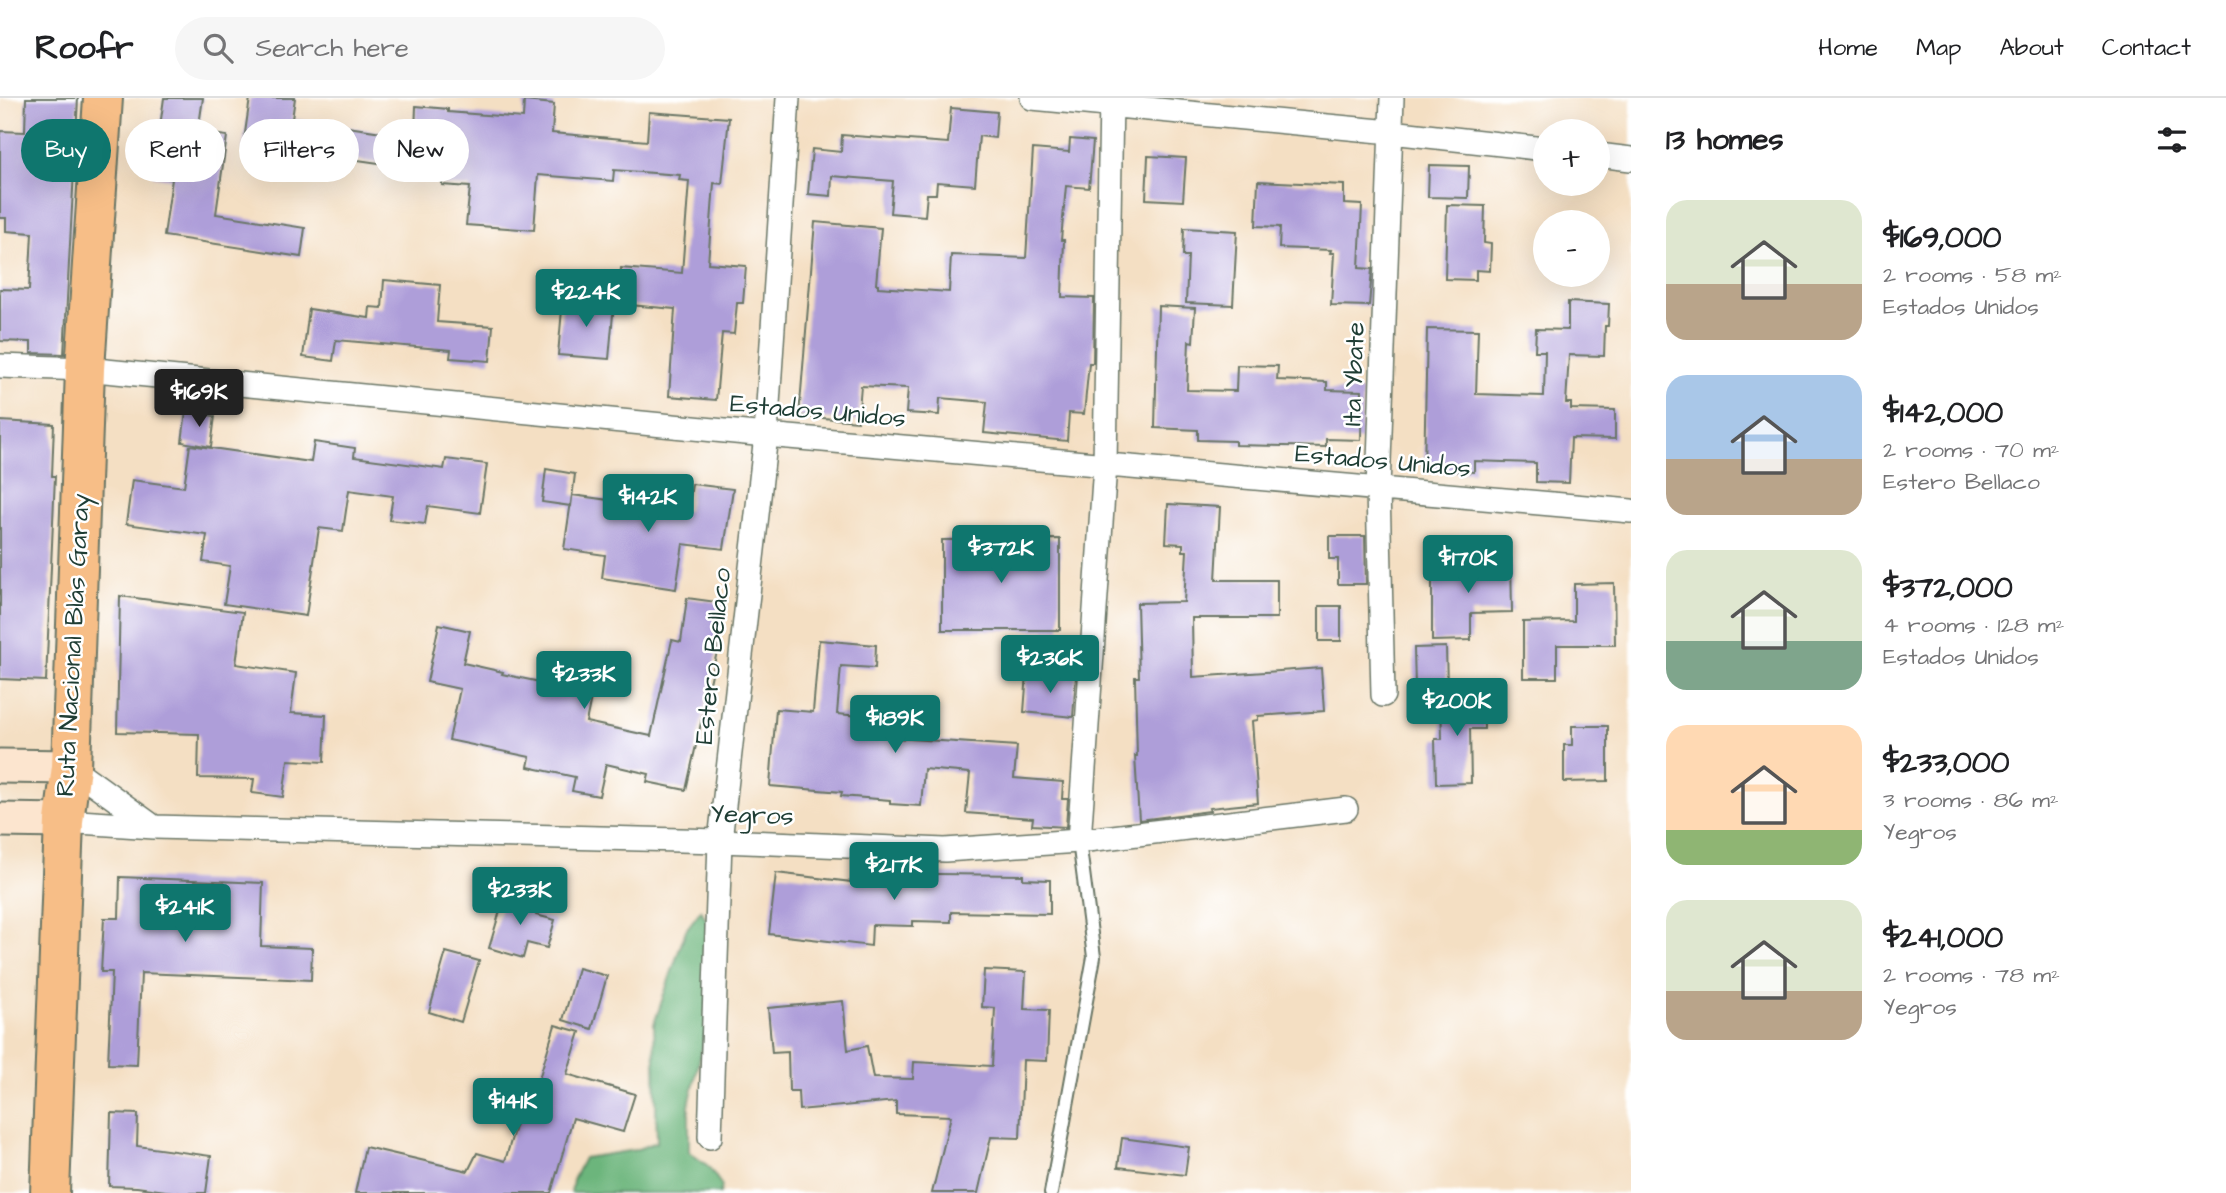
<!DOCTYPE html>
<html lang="en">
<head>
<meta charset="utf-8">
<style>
  :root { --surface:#fff; --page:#f6f6f6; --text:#202124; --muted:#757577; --line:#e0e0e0; --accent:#0f766e }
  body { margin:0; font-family:"Architects Daughter",sans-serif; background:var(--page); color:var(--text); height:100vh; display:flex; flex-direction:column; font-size:26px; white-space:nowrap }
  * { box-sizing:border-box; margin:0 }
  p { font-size:23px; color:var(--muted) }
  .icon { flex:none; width:38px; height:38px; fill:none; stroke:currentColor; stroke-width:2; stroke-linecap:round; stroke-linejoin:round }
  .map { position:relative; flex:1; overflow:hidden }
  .side { display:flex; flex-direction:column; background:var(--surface); width:595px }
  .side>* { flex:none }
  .top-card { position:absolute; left:21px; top:21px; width:665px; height:63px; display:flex; gap:14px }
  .buttons { position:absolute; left:1533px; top:21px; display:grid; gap:14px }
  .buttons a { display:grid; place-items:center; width:77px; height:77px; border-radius:50%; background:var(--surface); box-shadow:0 7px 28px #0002; font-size:35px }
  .price { position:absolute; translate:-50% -60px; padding:0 16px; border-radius:7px; background:var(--accent); color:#fff; font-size:23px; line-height:46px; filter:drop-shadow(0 2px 4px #0008) }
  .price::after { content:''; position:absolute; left:50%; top:42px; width:21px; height:16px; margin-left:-10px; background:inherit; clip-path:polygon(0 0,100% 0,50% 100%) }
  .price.selected { background:#222; color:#fff }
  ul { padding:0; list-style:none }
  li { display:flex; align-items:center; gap:21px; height:175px; padding:0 35px }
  li span { display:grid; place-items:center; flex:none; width:196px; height:140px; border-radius:21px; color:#555 }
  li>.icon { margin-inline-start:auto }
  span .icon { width:84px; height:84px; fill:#fffc; stroke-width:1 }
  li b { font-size:30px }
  h2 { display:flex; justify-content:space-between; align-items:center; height:84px; padding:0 35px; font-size:30px }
  .tag { padding:0 24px; border-radius:32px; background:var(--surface); box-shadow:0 7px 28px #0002; font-size:24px; line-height:63px }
  .tag.selected { background:var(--accent); color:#fff }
  header { display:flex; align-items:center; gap:42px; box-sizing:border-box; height:98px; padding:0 35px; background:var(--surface); border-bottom:2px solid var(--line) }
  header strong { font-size:33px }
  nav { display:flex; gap:38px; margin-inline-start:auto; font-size:24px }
  .search { width:490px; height:63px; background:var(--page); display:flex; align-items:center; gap:18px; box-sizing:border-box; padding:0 24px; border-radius:38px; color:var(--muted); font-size:26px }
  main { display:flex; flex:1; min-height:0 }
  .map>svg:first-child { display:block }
  .forest { fill:#6cb57c; stroke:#467958; stroke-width:2 }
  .building { fill:#ae9ed9 }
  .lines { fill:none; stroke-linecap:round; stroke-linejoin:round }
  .lane-casing { stroke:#6a7666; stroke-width:16 }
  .street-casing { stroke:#6a7666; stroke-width:26 }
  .secondary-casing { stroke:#6a7666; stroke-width:37 }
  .highway-casing { stroke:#6a7666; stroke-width:42 }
  .lane { stroke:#fff; stroke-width:12 }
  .street { stroke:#fff; stroke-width:23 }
  .secondary { stroke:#fce5cf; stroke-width:33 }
  .highway { stroke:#f7be87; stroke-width:38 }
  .labels { text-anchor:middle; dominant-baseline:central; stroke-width:5; stroke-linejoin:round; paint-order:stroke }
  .street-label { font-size:26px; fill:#1f3d34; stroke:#fff }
</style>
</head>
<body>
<header>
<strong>Roofr</strong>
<div class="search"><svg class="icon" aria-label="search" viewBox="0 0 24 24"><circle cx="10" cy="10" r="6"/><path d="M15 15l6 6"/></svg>Search here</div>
<nav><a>Home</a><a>Map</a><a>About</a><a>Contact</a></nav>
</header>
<main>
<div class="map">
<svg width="1631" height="1095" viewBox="0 0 1631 1095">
  <rect width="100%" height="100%" fill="#fff"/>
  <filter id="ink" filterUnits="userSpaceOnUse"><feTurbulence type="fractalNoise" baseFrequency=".0143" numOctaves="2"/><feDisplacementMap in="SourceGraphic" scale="14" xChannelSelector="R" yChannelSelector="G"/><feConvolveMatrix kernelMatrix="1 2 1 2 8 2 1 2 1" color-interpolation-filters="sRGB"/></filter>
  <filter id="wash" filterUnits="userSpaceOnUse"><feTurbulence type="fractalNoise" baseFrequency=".00686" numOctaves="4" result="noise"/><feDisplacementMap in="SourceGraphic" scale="28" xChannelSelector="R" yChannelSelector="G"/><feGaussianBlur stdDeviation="1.57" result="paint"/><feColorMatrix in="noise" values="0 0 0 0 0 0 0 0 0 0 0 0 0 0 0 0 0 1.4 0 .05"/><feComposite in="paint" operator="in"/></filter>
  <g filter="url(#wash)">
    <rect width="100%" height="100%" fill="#f4dfc3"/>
    <path class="forest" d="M 701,812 L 711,831 L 706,933 L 689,1007 L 689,1054 L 708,1068 L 722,1088 L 720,1095 L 571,1095 L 573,1082 L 584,1060 L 635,1052 L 657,1044 L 654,926 L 686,832 Z"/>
    <g id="blocks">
      <path class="building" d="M 26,0 L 78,0 L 64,256 L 31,255 L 31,244 L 0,243 L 0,191 L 29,192 L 32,135 L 6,133 L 6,120 L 0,120 L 0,33 L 25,34 Z
        M 164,0 L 203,0 L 198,34 L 227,38 L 216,116 L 305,130 L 301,159 L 164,138 L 172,81 L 153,78 Z
        M 250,0 L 295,0 L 292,21 L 396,36 L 396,34 L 415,35 L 416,8 L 448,11 L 448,14 L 523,20 L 524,3 L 554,6 L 552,35 L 647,43 L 649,14 L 729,20 L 722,86 L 714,85 L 708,165 L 746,168 L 743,205 L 737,205 L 734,236 L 722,235 L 716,302 L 669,298 L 675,211 L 618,206 L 621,170 L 682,175 L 689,83 L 679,82 L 680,77 L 614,72 L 613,83 L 538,77 L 534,132 L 466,127 L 470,89 L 442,87 L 442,79 L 393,75 L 393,67 L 288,52 L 286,63 L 242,56 Z
        M 951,10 L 997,14 L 995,40 L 979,38 L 975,87 L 937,84 L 936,96 L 927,96 L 925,118 L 890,115 L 893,83 L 832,78 L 831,98 L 808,96 L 812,51 L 841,54 L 842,37 L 948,45 Z
        M 1070,41 L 1093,43 L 1089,90 L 1066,88 L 1061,142 L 1064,142 L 1062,199 L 1094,200 L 1093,265 L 1089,265 L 1084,316 L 1069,315 L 1067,343 L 984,335 L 987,304 L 940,300 L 939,317 L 906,315 L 908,290 L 861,288 L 858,323 L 799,318 L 815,124 L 881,130 L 876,186 L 878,186 L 878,189 L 949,194 L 951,157 L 1026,160 L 1033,51 L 1069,54 Z
        M 1148,58 L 1186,60 L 1183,103 L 1146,101 Z
        M 1429,67 L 1469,68 L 1468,100 L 1428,99 Z
        M 1258,83 L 1344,87 L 1344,106 L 1362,107 L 1359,170 L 1372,171 L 1369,208 L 1331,207 L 1334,155 L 1330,155 L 1331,152 L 1279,150 L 1280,129 L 1256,128 Z
        M 1447,107 L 1485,108 L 1484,145 L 1491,146 L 1490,173 L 1476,172 L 1476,182 L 1445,181 Z
        M 1184,130 L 1237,133 L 1233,207 L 1186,205 L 1188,158 L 1183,158 Z
        M 384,182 L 440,187 L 437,224 L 493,228 L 490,263 L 450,260 L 451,252 L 336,242 L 333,263 L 303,259 L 309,211 L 369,220 L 370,209 L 382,210 Z
        M 563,200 L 614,205 L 609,261 L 558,257 Z
        M 1568,204 L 1609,206 L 1608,228 L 1605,228 L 1604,258 L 1569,257 L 1566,305 L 1571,305 L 1571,311 L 1615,312 L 1615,341 L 1571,340 L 1569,385 L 1536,384 L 1536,365 L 1474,363 L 1474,374 L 1424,372 L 1427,231 L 1478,232 L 1476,296 L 1544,298 L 1545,253 L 1535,253 L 1536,231 L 1568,232 Z
        M 1158,208 L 1195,210 L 1193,244 L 1189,243 L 1187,292 L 1236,293 L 1237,267 L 1278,268 L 1277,282 L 1327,284 L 1327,292 L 1362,293 L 1361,342 L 1326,341 L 1326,349 L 1235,347 L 1235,343 L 1198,342 L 1198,332 L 1155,330 Z
        M 186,314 L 215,318 L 211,349 L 182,344 Z
        M 0,323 L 54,326 L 52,378 L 55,378 L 46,583 L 0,581 Z
        M 314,344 L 355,350 L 354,359 L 444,371 L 446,361 L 487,366 L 480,415 L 428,408 L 425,426 L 389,422 L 393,398 L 349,392 L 343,433 L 319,430 L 306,518 L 224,506 L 230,468 L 203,464 L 207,437 L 126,426 L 132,382 L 184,389 L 190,347 L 311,364 Z
        M 546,371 L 575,376 L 571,408 L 542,404 Z
        M 692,386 L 733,391 L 724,451 L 683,446 L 676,491 L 602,480 L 605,457 L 564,451 L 572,397 L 688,413 Z
        M 1168,406 L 1220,409 L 1216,482 L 1277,482 L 1277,520 L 1192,520 L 1193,579 L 1321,570 L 1324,613 L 1258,618 L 1258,622 L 1252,623 L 1258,705 L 1209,710 L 1210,713 L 1139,722 L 1135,658 L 1137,658 L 1135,579 L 1139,579 L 1137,505 L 1184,504 L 1187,453 L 1183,453 L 1183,446 L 1166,445 Z
        M 1329,438 L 1365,438 L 1366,486 L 1338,486 L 1338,461 L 1329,461 Z
        M 1060,441 L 1060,532 L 942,532 L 942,442 Z
        M 1475,460 L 1511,460 L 1512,514 L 1471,515 L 1471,542 L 1432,543 L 1432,465 L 1475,465 Z
        M 1614,485 L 1615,547 L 1557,547 L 1557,580 L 1523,580 L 1523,524 L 1574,523 L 1574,486 Z
        M 120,498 L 243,514 L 236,566 L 296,575 L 291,615 L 326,617 L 324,664 L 288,662 L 283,699 L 252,695 L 254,681 L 198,680 L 199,636 L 117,634 Z
        M 687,500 L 724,505 L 716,558 L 686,692 L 647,684 L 649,676 L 606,666 L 599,698 L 572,693 L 575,679 L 528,669 L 530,659 L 449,642 L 460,591 L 427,584 L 439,526 L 470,533 L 463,565 L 503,574 L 502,576 L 592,595 L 586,624 L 651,638 L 672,542 L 681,544 Z
        M 1319,508 L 1341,508 L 1341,543 L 1319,543 Z
        M 819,542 L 876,547 L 875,570 L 841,568 L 837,616 L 897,621 L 895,640 L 1017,648 L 1014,680 L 1063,684 L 1062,701 L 1068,701 L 1066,729 L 1032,727 L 1033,720 L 966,715 L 970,675 L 924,671 L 921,708 L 890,706 L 890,702 L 841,698 L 842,694 L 770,688 L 776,611 L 813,614 Z
        M 1446,549 L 1447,588 L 1415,589 L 1414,550 Z
        M 1027,575 L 1076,578 L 1073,619 L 1024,614 Z
        M 1483,597 L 1484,631 L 1470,631 L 1471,685 L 1436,686 L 1435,641 L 1442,641 L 1441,599 Z
        M 1572,628 L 1608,628 L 1608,683 L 1564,684 L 1564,647 L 1572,647 Z
        M 776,775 L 852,784 L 852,775 L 1023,777 L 1023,781 L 1050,782 L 1050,816 L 951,814 L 951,824 L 913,823 L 913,828 L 872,827 L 871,848 L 769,836 Z
        M 120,779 L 263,785 L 261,848 L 312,850 L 311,882 L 141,875 L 137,967 L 108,966 L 112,874 L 101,874 L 104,820 L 119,820 Z
        M 505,796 L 539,806 L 536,817 L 555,822 L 547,850 L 527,845 L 523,860 L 489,850 Z
        M 446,854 L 479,863 L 461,924 L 429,914 Z
        M 578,870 L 607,878 L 592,931 L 563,922 Z
        M 984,872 L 1026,874 L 1024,911 L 1049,912 L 1047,963 L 1023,962 L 1020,1040 L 991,1039 L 978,1095 L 932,1095 L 951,1018 L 896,1016 L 896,1003 L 799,1012 L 798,993 L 789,993 L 788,954 L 772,955 L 768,910 L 843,903 L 848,952 L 867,948 L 873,980 L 913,981 L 914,964 L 992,968 L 995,910 L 982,909 Z
        M 555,927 L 580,934 L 567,976 L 635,996 L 623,1034 L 573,1020 L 551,1095 L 355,1095 L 365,1049 L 468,1073 L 477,1055 L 505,1063 L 522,1005 L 531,1008 Z
        M 111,1015 L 138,1016 L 137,1048 L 211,1058 L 206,1095 L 180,1095 L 137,1089 L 109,1088 Z
        M 1122,1040 L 1189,1049 L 1185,1077 L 1118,1069 Z"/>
    </g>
  </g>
  <g filter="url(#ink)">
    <use href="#blocks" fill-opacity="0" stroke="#6a7666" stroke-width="2"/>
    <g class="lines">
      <defs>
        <path id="lane" d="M 1051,1095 L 1094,859 L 1079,743"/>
        <path id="street" d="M 1032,0 L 1391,34 L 1545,51
          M 1598,57 L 1631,61
          M 0,268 L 85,271 L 766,337 L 1631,413
          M 1383,597 L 1378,391 L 1392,0
          M 71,669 L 154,729
          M 64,723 L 154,729 L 720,743 L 945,752 L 1079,743 L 1346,711
          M 1079,743 L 1105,367 L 1111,0
          M 710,1039 L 720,743 L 766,337 L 788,0"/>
        <path id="secondary" d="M 0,668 L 71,669
          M 0,722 L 64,723"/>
        <path id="highway" d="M 50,1095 L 64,723 L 71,669 L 85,271 L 103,0"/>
      </defs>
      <use href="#lane" class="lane-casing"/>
      <use href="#street" class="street-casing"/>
      <use href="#secondary" class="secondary-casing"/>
      <use href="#highway" class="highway-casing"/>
      <use href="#lane" class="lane"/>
      <use href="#street" class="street"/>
      <use href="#secondary" class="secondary"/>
      <use href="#highway" class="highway"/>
    </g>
  </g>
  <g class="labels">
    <g class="street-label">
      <text transform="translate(1354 276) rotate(-88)">Ita Ybate</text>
      <text transform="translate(818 313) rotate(5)">Estados Unidos</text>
      <text transform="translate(1383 363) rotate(5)">Estados Unidos</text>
      <text transform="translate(73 547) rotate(-87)">Ruta Nacional Blás Garay</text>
      <text transform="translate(713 558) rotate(-84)">Estero Bellaco</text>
      <text transform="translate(752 717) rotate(2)">Yegros</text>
    </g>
  </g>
</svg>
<div class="buttons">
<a>+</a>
<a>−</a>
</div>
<b class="price" style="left:586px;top:231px">$224K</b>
<b class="price selected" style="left:199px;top:331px">$169K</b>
<b class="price" style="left:648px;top:436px">$142K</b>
<b class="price" style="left:1001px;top:487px">$372K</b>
<b class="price" style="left:1468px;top:497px">$170K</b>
<b class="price" style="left:1050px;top:597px">$236K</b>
<b class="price" style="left:584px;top:613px">$233K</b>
<b class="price" style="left:1457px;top:640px">$200K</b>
<b class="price" style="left:895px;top:657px">$189K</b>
<b class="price" style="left:894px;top:804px">$217K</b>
<b class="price" style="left:520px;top:829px">$233K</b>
<b class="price" style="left:185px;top:846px">$241K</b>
<b class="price" style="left:513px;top:1040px">$141K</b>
<div class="top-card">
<a class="tag selected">Buy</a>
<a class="tag">Rent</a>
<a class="tag">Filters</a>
<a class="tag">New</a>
</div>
</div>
<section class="side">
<h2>13 homes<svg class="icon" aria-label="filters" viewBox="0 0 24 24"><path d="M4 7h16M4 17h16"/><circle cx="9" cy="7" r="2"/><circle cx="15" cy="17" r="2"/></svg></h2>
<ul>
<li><span style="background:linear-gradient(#dfe7d0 60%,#b9a48a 0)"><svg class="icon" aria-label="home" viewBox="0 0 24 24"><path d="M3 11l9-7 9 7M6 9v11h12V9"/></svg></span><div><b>$169,000</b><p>2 rooms · 58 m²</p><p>Estados Unidos</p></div></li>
<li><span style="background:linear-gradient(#a9c7e8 60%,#b9a48a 0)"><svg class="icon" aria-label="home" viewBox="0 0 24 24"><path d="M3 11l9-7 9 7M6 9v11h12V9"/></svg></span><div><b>$142,000</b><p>2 rooms · 70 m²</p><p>Estero Bellaco</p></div></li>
<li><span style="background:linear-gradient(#dfe7d0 65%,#7fa58c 0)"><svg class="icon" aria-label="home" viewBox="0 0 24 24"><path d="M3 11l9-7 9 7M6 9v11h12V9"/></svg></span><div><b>$372,000</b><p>4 rooms · 128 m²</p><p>Estados Unidos</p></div></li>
<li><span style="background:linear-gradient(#ffd9b3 75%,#8fb573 0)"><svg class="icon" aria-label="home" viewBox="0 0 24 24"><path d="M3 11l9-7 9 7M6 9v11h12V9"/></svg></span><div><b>$233,000</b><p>3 rooms · 86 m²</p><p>Yegros</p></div></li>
<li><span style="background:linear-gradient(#dfe7d0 65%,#b9a48a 0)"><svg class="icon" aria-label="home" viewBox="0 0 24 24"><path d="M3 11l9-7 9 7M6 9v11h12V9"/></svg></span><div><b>$241,000</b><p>2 rooms · 78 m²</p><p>Yegros</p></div></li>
</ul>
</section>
</main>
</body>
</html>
